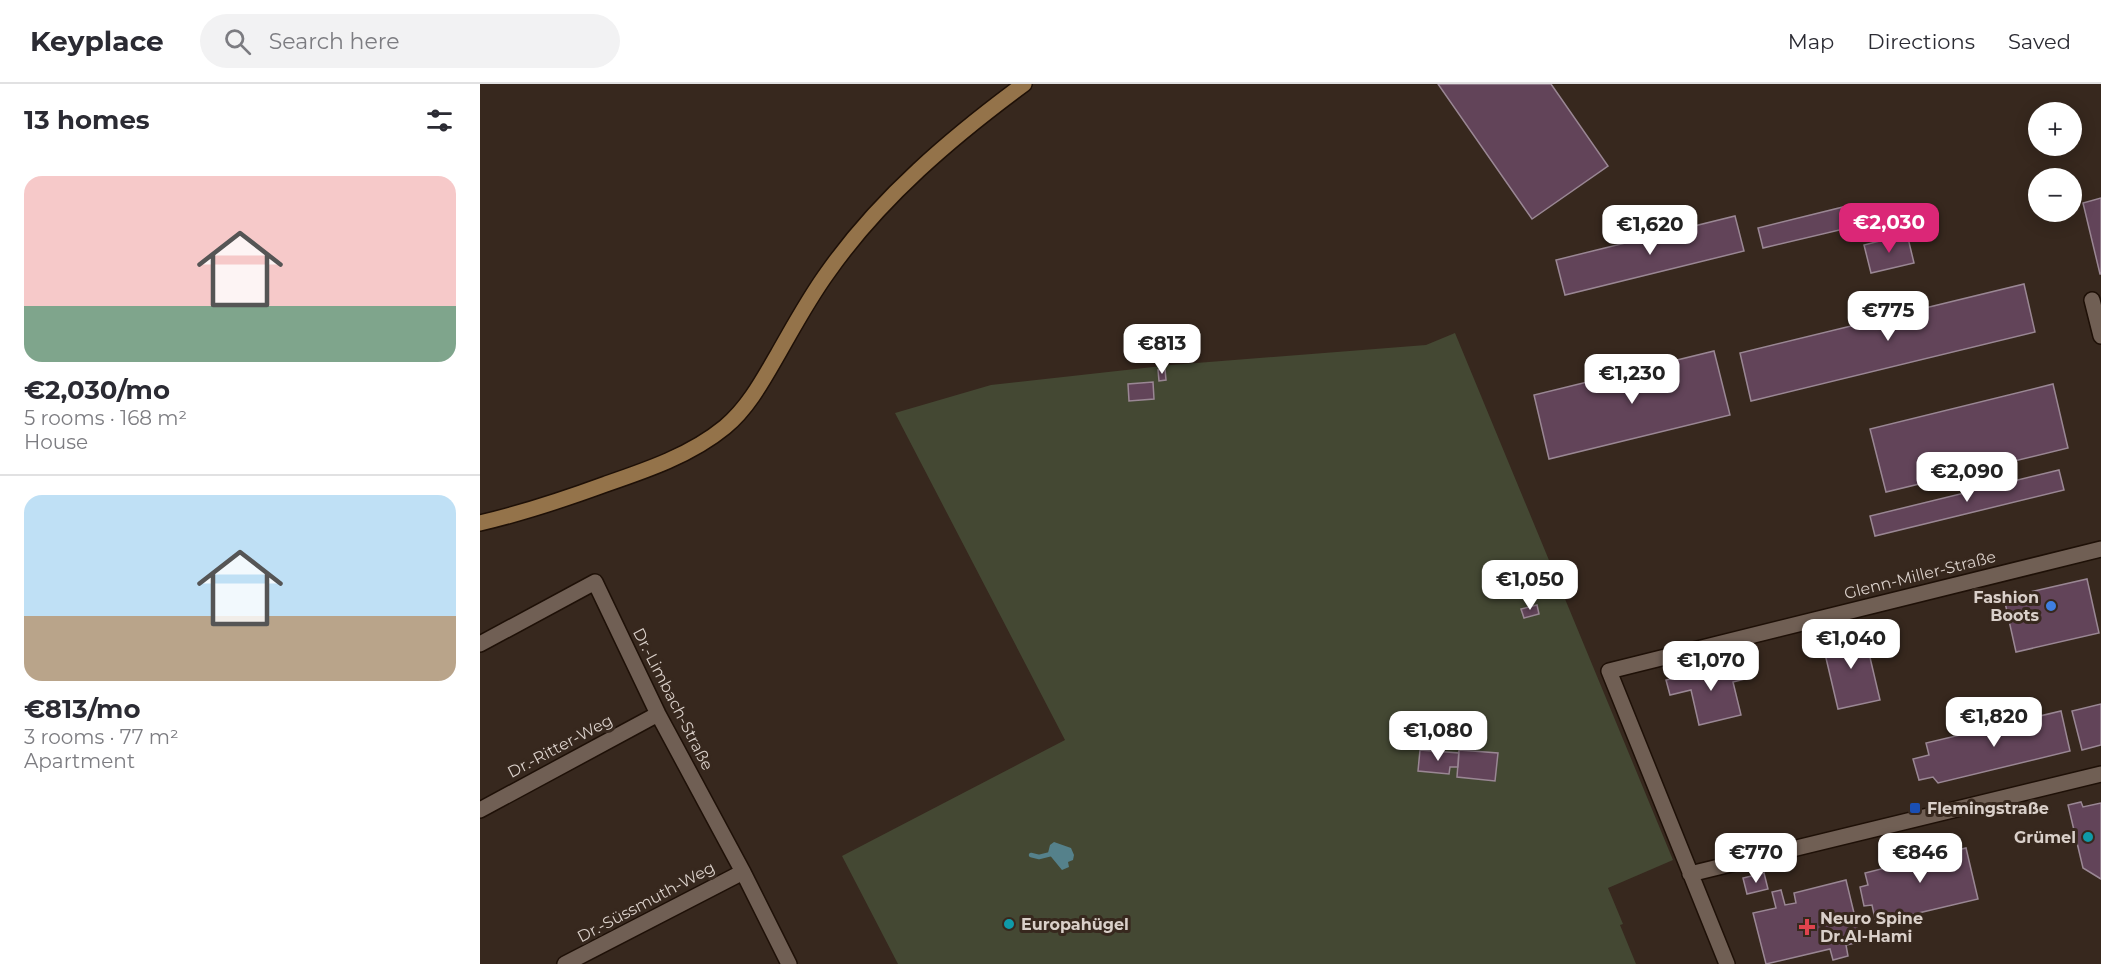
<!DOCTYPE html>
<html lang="en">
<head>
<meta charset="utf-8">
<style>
  :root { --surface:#fff; --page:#f2f2f3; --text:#2b2b33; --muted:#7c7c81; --line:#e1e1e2; --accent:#db2777 }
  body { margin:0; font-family:Montserrat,sans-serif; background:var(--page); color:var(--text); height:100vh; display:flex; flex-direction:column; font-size:22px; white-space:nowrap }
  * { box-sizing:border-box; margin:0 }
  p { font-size:20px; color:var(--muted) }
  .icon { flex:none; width:33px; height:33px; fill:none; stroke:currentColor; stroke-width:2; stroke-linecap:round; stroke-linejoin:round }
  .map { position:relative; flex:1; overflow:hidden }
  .sheet { display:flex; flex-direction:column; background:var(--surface); width:480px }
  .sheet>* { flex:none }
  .buttons { position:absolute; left:1548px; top:18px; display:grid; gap:12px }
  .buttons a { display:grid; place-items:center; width:54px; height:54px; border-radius:50%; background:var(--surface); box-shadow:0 3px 15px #0003; font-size:30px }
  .price { position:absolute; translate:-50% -51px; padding:0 14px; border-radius:12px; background:#fff; color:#222; font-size:20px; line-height:39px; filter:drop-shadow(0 2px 3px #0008) }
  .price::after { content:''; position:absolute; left:50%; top:36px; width:18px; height:14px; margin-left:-9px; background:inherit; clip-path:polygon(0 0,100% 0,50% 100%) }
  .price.on { background:var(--accent); color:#fff }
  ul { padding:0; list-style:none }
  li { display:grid; align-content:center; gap:12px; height:318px; padding:0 24px }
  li+li { border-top:2px solid var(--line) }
  li span { display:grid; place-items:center; height:186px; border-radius:18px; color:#555 }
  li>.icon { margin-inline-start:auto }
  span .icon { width:108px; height:108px; fill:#fffc; stroke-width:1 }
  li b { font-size:26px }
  h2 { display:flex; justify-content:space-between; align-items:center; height:72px; padding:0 24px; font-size:26px }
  header { display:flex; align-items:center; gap:36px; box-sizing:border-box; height:84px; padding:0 30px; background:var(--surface); border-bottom:2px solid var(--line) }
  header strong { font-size:28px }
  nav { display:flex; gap:33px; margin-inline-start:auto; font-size:21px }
  .search { width:420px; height:54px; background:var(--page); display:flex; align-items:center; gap:15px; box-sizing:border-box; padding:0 21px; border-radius:33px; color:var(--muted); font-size:22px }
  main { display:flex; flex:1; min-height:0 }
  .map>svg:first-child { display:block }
  .green { fill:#444833 }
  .water { fill:#55818b }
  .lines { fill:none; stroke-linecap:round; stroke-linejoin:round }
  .stream { stroke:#55818b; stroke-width:4.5 }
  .building { fill:#624459; stroke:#9a8794; stroke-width:1.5 }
  .street-casing { stroke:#1e1007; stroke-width:18 }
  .secondary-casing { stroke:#1e1007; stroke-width:18 }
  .street { stroke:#705f54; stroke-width:15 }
  .secondary { stroke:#94734a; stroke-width:15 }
  .shop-dot { fill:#3f7fe0; stroke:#37281e; stroke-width:2 }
  .transit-dot { fill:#1a4fb4; stroke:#37281e; stroke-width:2 }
  .culture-dot { fill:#0f9aa8; stroke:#37281e; stroke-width:2 }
  .health-dot { fill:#e0444e; stroke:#37281e; stroke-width:2 }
  .labels { text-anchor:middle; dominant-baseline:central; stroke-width:6; stroke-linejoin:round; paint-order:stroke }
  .street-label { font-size:16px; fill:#dad0ca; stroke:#37281e }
  .poi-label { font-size:16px; font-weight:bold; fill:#dad0ca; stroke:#37281e; text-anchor:start }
</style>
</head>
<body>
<header>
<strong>Keyplace</strong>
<div class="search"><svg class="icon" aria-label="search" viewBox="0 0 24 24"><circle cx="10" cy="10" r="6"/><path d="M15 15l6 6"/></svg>Search here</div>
<nav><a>Map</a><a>Directions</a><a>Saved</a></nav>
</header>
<main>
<section class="sheet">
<h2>13 homes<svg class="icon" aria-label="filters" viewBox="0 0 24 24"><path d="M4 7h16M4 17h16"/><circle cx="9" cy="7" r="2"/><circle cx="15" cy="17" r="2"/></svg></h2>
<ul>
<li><span style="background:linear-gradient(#f6c9c9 70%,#7fa58c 0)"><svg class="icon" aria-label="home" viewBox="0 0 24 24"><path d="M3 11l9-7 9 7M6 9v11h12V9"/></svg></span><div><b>€2,030/mo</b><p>5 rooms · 168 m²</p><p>House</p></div></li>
<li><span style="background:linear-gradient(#bfe0f5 65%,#b9a48a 0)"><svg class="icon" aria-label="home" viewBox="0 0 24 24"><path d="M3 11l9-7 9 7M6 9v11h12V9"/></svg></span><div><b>€813/mo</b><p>3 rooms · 77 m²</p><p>Apartment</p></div></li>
</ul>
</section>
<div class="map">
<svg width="1621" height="880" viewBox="0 0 1621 880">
  <rect width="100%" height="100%" fill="#37281e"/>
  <path class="green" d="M 975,249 L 1193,776 L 1128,804 L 1143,840 L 1140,841 L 1156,880 L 418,880 L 362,772 L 585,656 L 415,329 L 511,301 L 691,281 L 946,261 Z"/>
  <path class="water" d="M 574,758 L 591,764 L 594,771 L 593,776 L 588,778 L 589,783 L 582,786 L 568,769 L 570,761 Z"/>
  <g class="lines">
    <path class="stream" d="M 551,771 L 559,773 L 571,770"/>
  </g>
  <path class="building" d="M 958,0 L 1071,0 L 1128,82 L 1052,135 Z
    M 1621,114 L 1621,190 L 1620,190 L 1603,119 Z
    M 1363,123 L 1368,144 L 1283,164 L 1278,144 Z
    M 1255,132 L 1264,167 L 1085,211 L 1076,176 Z
    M 1427,150 L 1434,179 L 1391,189 L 1384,161 Z
    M 1544,200 L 1555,248 L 1271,317 L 1260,269 Z
    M 706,257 L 707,266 L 675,269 L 674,260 Z
    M 1234,267 L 1250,331 L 1069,375 L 1054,311 Z
    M 685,285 L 686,296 L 679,297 L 678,286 Z
    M 673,298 L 674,315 L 649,317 L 648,300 Z
    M 1573,300 L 1588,364 L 1406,408 L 1390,345 Z
    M 1579,386 L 1584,406 L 1395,452 L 1390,432 Z
    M 1607,495 L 1619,549 L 1536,568 L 1524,514 Z
    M 1057,521 L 1059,530 L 1044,534 L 1041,525 Z
    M 1384,548 L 1400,616 L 1358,625 L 1342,557 Z
    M 1261,579 L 1265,595 L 1253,598 L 1261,631 L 1219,641 L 1211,606 L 1190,611 L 1186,596 Z
    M 1621,620 L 1621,661 L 1602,666 L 1592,627 Z
    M 1581,627 L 1590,667 L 1458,699 L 1453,693 L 1439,696 L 1433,675 L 1449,671 L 1446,659 Z
    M 940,666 L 979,669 L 978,683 L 970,683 L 969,690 L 938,687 Z
    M 979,666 L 1018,669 L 1015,697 L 977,693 Z
    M 1601,718 L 1603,723 L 1621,719 L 1621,795 L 1603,784 L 1588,721 Z
    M 1454,760 L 1457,771 L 1486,764 L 1498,815 L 1396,839 L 1392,821 L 1384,822 L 1380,803 L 1388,801 L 1385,789 L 1429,778 L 1426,767 Z
    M 1284,789 L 1288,805 L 1267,810 L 1263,794 Z
    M 1366,796 L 1381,858 L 1366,861 L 1368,872 L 1353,876 L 1350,865 L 1286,880 L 1273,829 L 1296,824 L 1292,808 L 1301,806 L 1305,821 L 1316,819 L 1314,809 Z"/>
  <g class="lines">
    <defs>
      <path id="street" d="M 1612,216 L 1621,252
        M 0,560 L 115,498 L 178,630 L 263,788 L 309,880
        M 0,726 L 178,630
        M 1210,790 L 1621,690
        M 85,880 L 263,788
        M 1247,880 L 1129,587 L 1621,465"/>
      <path id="secondary" d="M 0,439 C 43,429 85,415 126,400 C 167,386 211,371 245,343 C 268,324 283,296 298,270 C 314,242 329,214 348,188 C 400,114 472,53 544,0"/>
    </defs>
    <use href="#street" class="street-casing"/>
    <use href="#secondary" class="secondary-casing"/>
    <use href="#street" class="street"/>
    <use href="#secondary" class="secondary"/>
  </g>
  <circle class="shop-dot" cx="1571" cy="522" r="6"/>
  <rect class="transit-dot" x="1429" y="718" width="12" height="12" rx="3"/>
  <g class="culture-dot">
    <circle cx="1608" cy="753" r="6"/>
    <circle cx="529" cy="840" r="6"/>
  </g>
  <path class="health-dot" d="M1324 834h6v6h6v6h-6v6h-6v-6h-6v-6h6z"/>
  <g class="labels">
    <g class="street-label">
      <text transform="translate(1440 491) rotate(-14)">Glenn-Miller-Straße</text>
      <text transform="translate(193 615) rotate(63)">Dr.-Limbach-Straße</text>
      <text transform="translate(80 662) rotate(-28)">Dr.-Ritter-Weg</text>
      <text transform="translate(166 818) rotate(-28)">Dr.-Süssmuth-Weg</text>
    </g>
    <g class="poi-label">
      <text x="1559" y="513" text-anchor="end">Fashion<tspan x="1559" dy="18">Boots</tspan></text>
      <text x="1447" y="724">Flemingstraße</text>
      <text x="1596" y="753" text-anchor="end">Grümel</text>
      <text x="1340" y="834">Neuro Spine<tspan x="1340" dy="18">Dr.Al-Hami</tspan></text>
      <text x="541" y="840">Europahügel</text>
    </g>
  </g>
</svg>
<div class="buttons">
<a>+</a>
<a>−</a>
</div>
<b class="price on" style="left:1409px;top:170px">€2,030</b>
<b class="price" style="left:1170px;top:172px">€1,620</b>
<b class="price" style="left:1408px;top:258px">€775</b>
<b class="price" style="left:682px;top:291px">€813</b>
<b class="price" style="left:1152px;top:321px">€1,230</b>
<b class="price" style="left:1487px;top:419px">€2,090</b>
<b class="price" style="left:1050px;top:527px">€1,050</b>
<b class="price" style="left:1371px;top:586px">€1,040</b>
<b class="price" style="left:1231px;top:608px">€1,070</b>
<b class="price" style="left:1514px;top:664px">€1,820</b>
<b class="price" style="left:958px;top:678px">€1,080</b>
<b class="price" style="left:1276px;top:800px">€770</b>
<b class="price" style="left:1440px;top:800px">€846</b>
</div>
</main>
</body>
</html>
